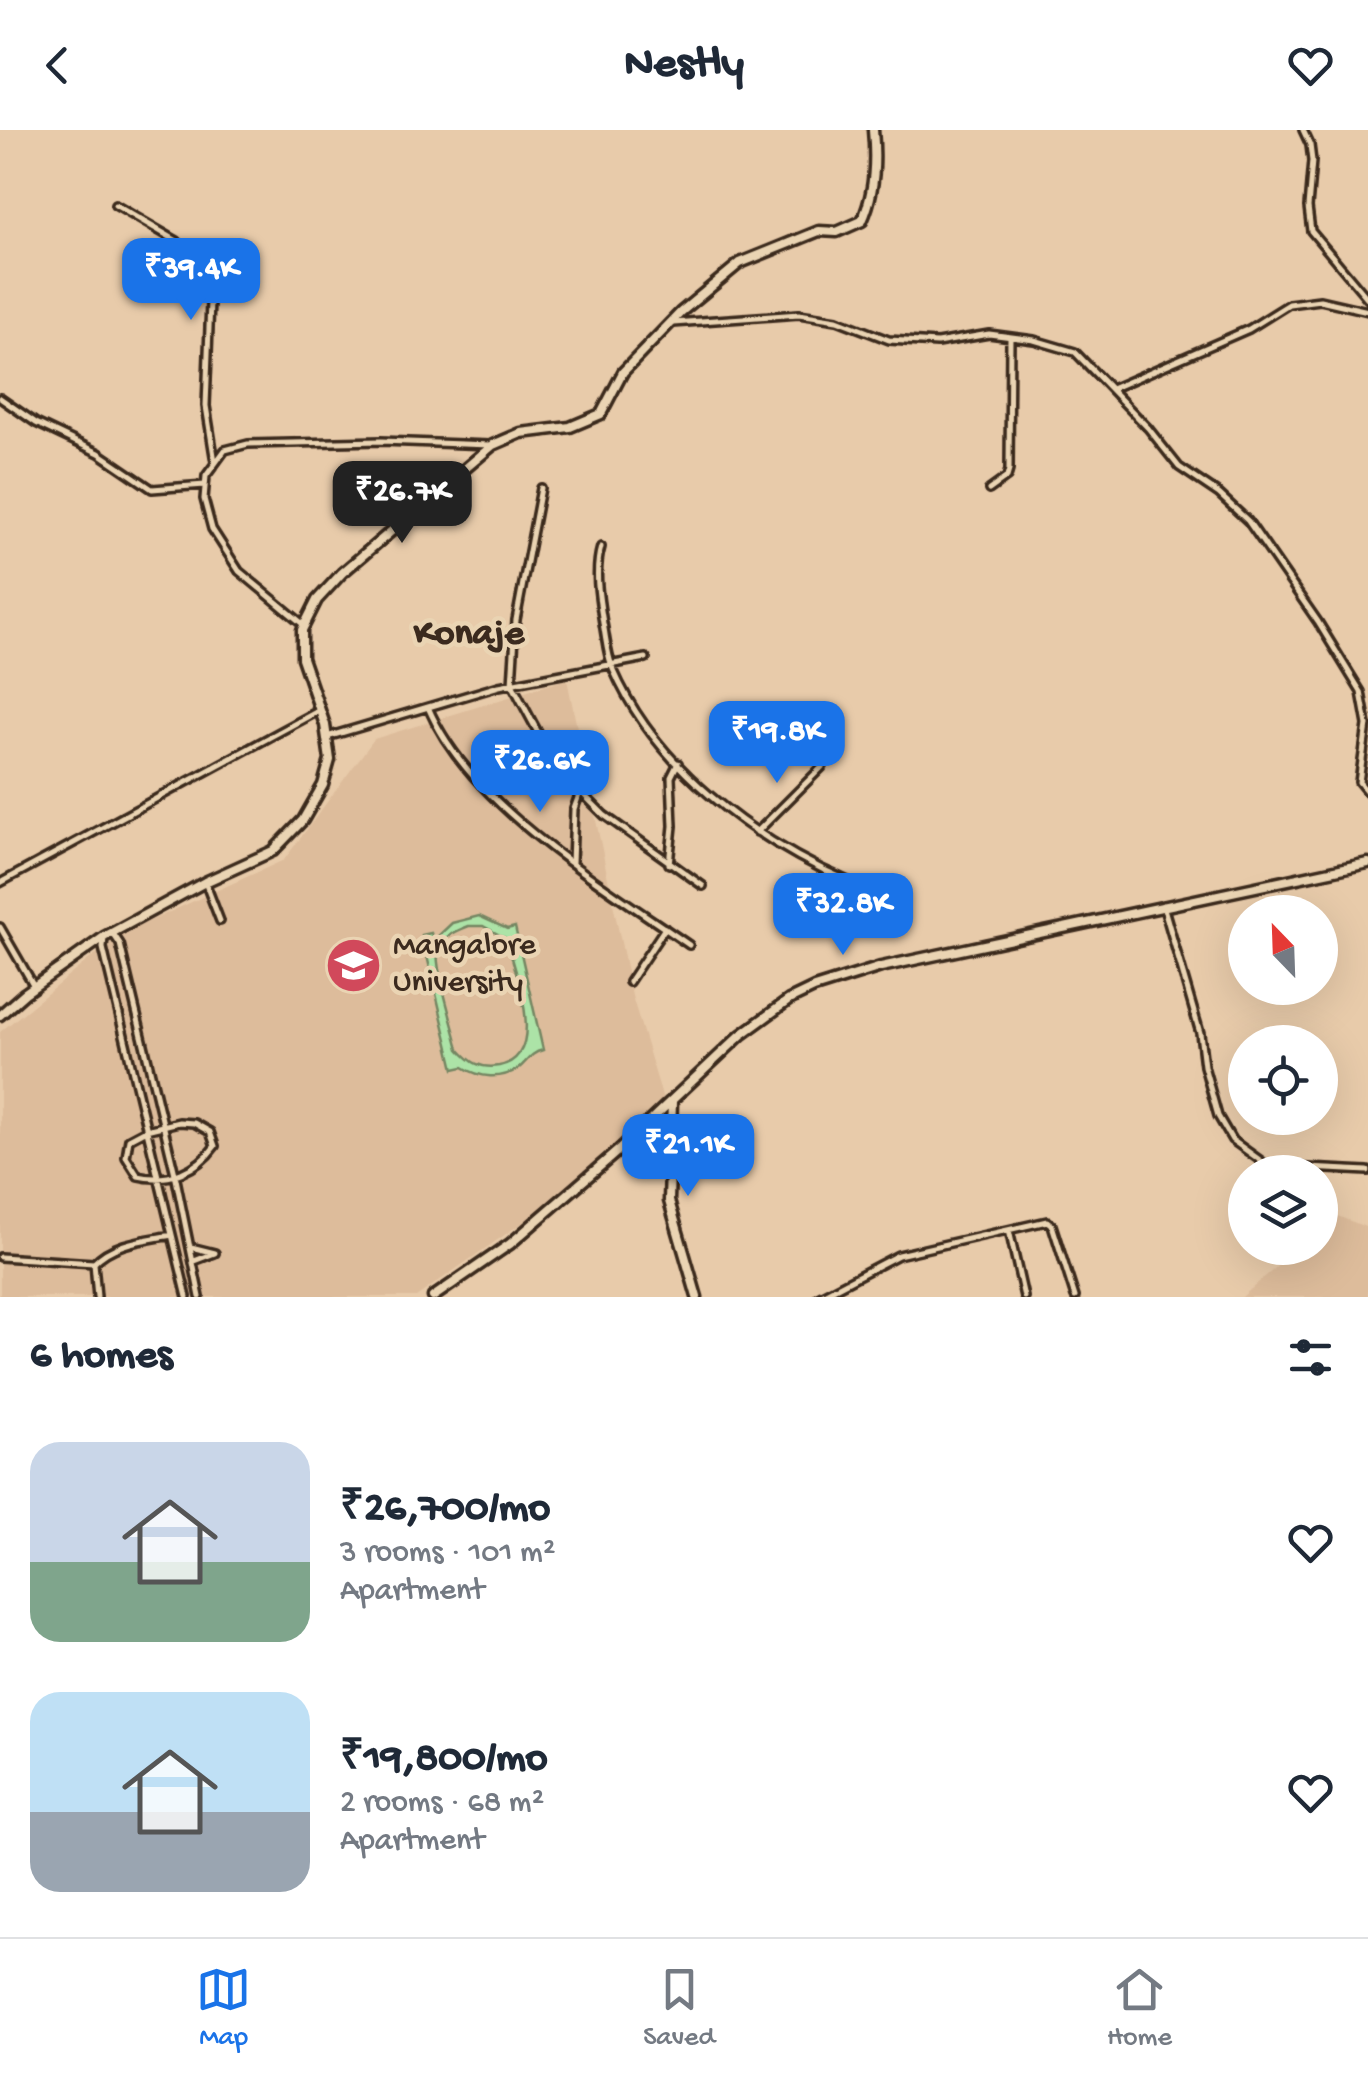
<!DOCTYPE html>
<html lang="en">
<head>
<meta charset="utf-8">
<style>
  :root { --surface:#fff; --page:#f6f6f7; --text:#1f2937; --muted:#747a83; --line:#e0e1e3; --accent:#1a73e8 }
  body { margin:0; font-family:"Gochi Hand",sans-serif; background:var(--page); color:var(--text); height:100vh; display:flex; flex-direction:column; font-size:38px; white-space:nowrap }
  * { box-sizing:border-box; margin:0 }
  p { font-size:32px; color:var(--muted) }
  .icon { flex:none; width:55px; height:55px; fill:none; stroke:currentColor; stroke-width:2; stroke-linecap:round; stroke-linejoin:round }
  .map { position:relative; height:1167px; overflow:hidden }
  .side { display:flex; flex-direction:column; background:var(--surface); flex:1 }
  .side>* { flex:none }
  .needle { width:65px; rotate:337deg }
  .tools { position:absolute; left:1228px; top:765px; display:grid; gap:20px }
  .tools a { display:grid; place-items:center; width:110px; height:110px; border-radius:50%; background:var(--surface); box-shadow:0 10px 40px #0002; font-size:50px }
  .price { position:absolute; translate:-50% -85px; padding:0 22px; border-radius:20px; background:var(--accent); color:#fff; font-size:32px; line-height:65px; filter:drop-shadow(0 2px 5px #0008) }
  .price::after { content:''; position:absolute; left:50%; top:60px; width:30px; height:22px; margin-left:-15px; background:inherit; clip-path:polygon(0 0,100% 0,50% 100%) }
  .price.selected { background:#222; color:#fff }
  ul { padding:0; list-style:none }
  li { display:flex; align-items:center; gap:30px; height:250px; padding:0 30px }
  li span { display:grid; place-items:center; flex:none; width:280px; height:200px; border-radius:30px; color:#555 }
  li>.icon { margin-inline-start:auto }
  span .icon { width:120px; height:120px; fill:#fffc; stroke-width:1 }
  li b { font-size:42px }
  h2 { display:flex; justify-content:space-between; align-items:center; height:120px; padding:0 30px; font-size:42px }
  header { display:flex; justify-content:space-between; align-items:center; height:130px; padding:0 30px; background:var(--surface); font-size:45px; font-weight:800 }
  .dock { display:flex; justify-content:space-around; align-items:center; height:140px; border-top:2px solid var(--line); background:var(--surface); font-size:28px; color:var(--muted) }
  .dock a { display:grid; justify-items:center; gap:5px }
  .dock .selected { color:var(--accent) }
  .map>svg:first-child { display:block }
  .built { fill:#ddbc9b }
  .garden { fill:#ace3a7; stroke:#748662; stroke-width:2.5; fill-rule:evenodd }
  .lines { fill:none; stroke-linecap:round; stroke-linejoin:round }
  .street-casing { stroke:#3b2a1e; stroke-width:12 }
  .secondary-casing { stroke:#3b2a1e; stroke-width:15 }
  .street { stroke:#ead4b3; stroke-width:5 }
  .secondary { stroke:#ead4b3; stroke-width:8 }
  .labels { text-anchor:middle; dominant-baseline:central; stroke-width:9; stroke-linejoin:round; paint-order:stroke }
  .poi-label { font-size:32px; fill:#3b2a1e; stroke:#ead4b3; text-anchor:start }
  .quarter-label { font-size:38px; font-weight:bold; fill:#3b2a1e; stroke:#ead4b3 }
</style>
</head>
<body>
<header><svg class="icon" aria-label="back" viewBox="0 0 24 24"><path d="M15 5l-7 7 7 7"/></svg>Nestly<svg class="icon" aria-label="heart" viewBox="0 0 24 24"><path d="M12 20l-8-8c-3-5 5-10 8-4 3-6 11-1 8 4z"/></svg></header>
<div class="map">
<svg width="1368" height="1167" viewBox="0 0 1368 1167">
  <rect width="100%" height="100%" fill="#e8cbaa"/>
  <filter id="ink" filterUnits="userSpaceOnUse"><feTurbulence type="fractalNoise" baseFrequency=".01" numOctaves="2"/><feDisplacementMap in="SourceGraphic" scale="20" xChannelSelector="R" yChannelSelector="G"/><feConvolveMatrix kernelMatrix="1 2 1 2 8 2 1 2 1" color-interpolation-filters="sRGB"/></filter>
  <g filter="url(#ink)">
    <path class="built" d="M 567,549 L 632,866 L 663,969 L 549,1074 L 416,1167 L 0,1167 L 0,902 L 119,805 L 284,730 L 374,609 Z
      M 1335,1085 L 1368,1098 L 1368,1167 L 1242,1167 L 1298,1118 L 1320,1118 L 1320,1098 Z"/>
    <path class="garden" d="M 479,786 L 507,799 L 515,797 L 543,920 C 530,923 528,931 518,939 C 500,950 480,948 463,937 L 454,939 L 422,805 L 431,803 L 434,810 L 452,793 ZM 469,796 L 483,796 L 507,809 C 514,842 550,926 499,936 C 481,939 471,933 459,919 C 455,901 434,835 438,821 C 443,806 456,801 469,796 Z"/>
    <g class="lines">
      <defs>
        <path id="street" d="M 1303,0 L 1310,15 L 1312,31 L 1308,77 L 1311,101 L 1368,169
          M 115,75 L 177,111 L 185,120 L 210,171 L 206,276 L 215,332
          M 673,193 L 799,184 L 837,190 L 889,210 L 937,213 L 989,204 L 1034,210 L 1075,222 L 1148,298 L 1179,337 L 1219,364 L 1248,391 L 1318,492 L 1361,562 L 1367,595 L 1359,652 L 1368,663
          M 1111,259 L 1249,199 L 1289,174 L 1320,170 L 1368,181
          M 0,268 L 36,293 L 99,323 L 152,359 L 205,355
          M 541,358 L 516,490 L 512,554 L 557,638 L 604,685 L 703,756
          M 989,360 L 1007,347 L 1009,340 L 1010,207
          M 601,417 C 594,441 599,469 603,493 C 606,508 607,525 613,539 C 655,636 753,710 848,751
          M 304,495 L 239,441 L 212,399 L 204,369 L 206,346 L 225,320 L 248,314 L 381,311 L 490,315
          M 428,577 C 470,676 603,755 689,815
          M 327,607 L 499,556 L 646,528
          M 757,702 L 822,637
          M 572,733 L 574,679 L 580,662
          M 669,734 L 673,696 L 671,647 L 678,633
          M 205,752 L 220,791
          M 0,753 L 320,580
          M 1163,775 L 1200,903 L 1204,936 L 1218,986 L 1232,1010 L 1268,1036 L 1368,1041
          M 0,797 L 34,856
          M 112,802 L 120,814 L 175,1044 L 200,1167
          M 104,807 L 103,818 L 187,1167
          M 629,852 L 665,798
          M 179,992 L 194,993 L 210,1002 L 215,1016 C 197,1041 168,1053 138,1046 L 126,1027 L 129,1009 L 146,1000 Z
          M 1009,1100 L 1024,1167
          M 191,1117 L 215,1123 L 194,1131
          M 0,1127 L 94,1133 L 97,1167
          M 94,1133 C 113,1112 146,1110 172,1105
          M 818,1167 L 898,1125 L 1047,1091 L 1052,1095 L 1075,1167"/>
        <path id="secondary" d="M 0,885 L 25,863 L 104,807 L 205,752 L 273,721 L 303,690 L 323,655 L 330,630 L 325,595 L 302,528 L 302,500 L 317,470 L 342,443 L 493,315 L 521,303 L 570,297 L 601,284 L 623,242 L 681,182 L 740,133 L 819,101 L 837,102 L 862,91 C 875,63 876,31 873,0
          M 672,971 L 669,1071 L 697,1167
          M 433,1167 L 510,1114 L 620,1019 L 741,905 L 789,870 L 814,858 L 881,837 L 1368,733"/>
      </defs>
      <use href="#street" class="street-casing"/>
      <use href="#secondary" class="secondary-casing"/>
      <use href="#street" class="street"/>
      <use href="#secondary" class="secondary"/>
    </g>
  </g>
  <defs>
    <symbol id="university-disc" viewBox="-11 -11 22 22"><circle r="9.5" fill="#d1495b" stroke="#ead4b3"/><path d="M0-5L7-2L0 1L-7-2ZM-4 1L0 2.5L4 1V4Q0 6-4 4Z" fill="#fff"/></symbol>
  </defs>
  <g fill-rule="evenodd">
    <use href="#university-disc" x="322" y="804" width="63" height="63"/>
  </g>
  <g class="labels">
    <g class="poi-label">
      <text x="393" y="817">Mangalore<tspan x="393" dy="37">University</tspan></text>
    </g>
    <g class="quarter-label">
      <text x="469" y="505">Konaje</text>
    </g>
  </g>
</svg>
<div class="tools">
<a><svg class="needle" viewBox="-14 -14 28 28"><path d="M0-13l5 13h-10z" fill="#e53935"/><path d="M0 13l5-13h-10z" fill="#747a83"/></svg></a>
<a><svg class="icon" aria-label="locate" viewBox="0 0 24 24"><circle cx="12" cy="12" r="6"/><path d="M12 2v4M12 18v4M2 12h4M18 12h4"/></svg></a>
<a><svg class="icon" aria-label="layers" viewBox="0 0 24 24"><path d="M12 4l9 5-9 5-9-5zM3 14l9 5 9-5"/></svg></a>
</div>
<b class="price" style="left:191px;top:193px">₹39.4K</b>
<b class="price selected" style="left:402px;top:416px">₹26.7K</b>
<b class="price" style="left:777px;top:656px">₹19.8K</b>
<b class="price" style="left:540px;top:685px">₹26.6K</b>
<b class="price" style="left:843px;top:828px">₹32.8K</b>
<b class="price" style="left:688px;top:1069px">₹21.1K</b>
</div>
<section class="side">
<h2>6 homes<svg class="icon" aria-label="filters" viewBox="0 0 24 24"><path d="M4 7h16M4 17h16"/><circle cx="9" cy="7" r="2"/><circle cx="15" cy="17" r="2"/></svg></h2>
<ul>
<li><span style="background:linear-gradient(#c9d6e8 60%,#7fa58c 0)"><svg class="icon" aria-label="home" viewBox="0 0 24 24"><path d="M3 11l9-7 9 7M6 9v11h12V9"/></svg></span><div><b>₹26,700/mo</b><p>3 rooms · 101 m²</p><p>Apartment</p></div><svg class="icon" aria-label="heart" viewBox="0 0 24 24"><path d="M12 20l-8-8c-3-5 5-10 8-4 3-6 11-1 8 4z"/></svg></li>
<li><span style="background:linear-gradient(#bfe0f5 60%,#9aa5b1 0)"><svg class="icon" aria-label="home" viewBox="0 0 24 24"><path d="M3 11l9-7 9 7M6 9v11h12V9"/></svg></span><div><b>₹19,800/mo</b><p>2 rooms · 68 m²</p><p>Apartment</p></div><svg class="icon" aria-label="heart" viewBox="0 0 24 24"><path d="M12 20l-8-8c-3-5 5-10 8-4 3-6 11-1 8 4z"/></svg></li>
</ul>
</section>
<nav class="dock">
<a class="selected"><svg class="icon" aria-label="map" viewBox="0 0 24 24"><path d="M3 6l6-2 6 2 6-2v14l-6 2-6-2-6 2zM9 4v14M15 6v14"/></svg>Map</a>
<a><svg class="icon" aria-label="saved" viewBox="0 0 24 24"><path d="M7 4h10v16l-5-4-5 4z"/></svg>Saved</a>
<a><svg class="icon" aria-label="home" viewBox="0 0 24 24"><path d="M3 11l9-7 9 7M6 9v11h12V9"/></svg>Home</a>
</nav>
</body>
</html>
